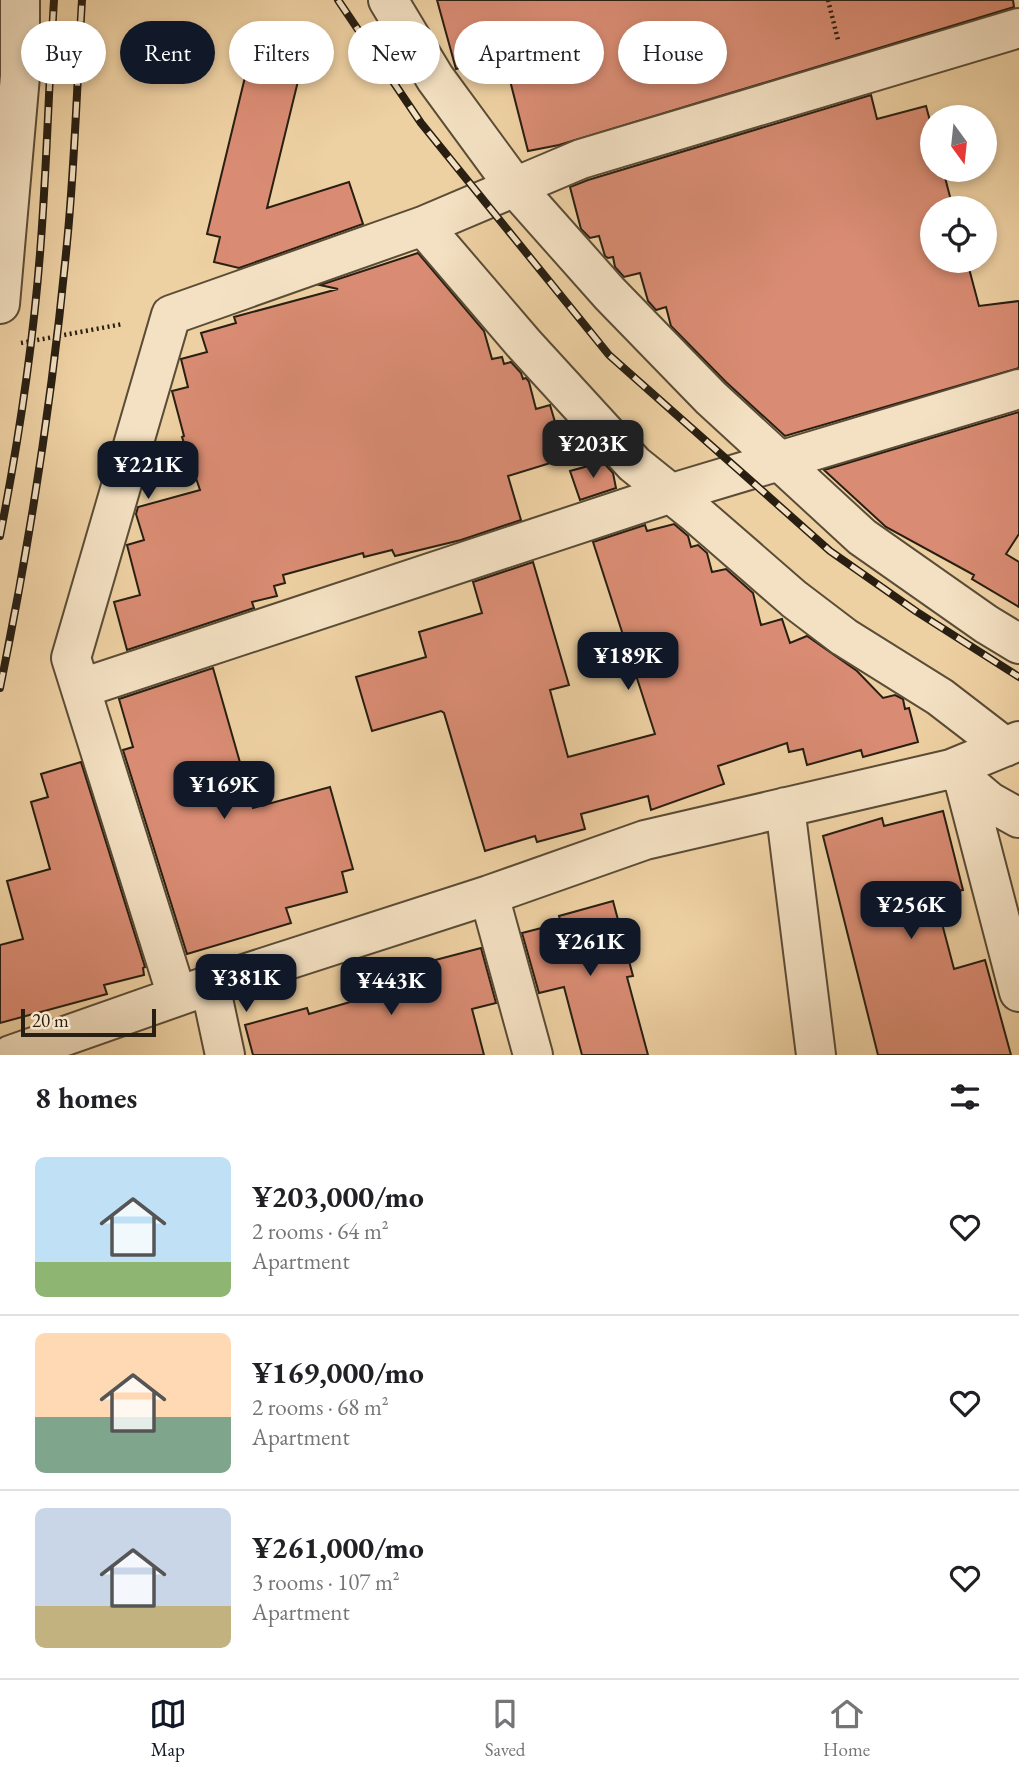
<!DOCTYPE html>
<html lang="en">
<head>
<meta charset="utf-8">
<style>
  :root { --surface:#fff; --page:#f2f2f2; --text:#202124; --muted:#757577; --line:#e0e0e0; --accent:#111827 }
  body { margin:0; font-family:"EB Garamond",serif; background:var(--page); color:var(--text); height:100vh; display:flex; flex-direction:column; font-size:26px; white-space:nowrap }
  * { box-sizing:border-box; margin:0 }
  p { font-size:23px; color:var(--muted) }
  .icon { flex:none; width:38px; height:38px; fill:none; stroke:currentColor; stroke-width:2; stroke-linecap:round; stroke-linejoin:round }
  .map { position:relative; height:1055px; overflow:hidden }
  .side { display:flex; flex-direction:column; background:var(--surface); flex:1 }
  .side>* { flex:none }
  .guide { position:absolute; left:21px; top:21px; width:978px; height:63px; display:flex; gap:14px }
  .needle { width:46px; rotate:165deg }
  .controls { position:absolute; left:920px; top:105px; display:grid; gap:14px }
  .controls a { display:grid; place-items:center; width:77px; height:77px; border-radius:50%; background:var(--surface); box-shadow:0 4px 10px #0003; font-size:35px }
  .scale { position:absolute; left:21px; bottom:18px; width:135px; box-sizing:border-box; padding-left:7px; border:4px solid #281f12; border-top:0; font-size:19px; line-height:24px; white-space:nowrap; color:#281f12; -webkit-text-stroke:5px #f4e1c3; paint-order:stroke }
  .price { position:absolute; translate:-50% -60px; padding:0 16px; border-radius:14px; background:var(--accent); color:#fff; font-size:23px; line-height:46px; filter:drop-shadow(0 2px 4px #0008) }
  .price::after { content:''; position:absolute; left:50%; top:42px; width:21px; height:16px; margin-left:-10px; background:inherit; clip-path:polygon(0 0,100% 0,50% 100%) }
  .price.on { background:#222; color:#fff }
  ul { padding:0; list-style:none }
  li { display:flex; align-items:center; gap:21px; height:175px; padding:0 35px }
  li+li { border-top:2px solid var(--line) }
  li span { display:grid; place-items:center; flex:none; width:196px; height:140px; border-radius:10px; color:#555 }
  li>.icon { margin-inline-start:auto }
  span .icon { width:84px; height:84px; fill:#fffc; stroke-width:1 }
  li b { font-size:30px }
  h2 { display:flex; justify-content:space-between; align-items:center; height:84px; padding:0 35px; font-size:30px }
  .chip { padding:0 24px; border-radius:32px; background:var(--surface); box-shadow:0 4px 10px #0003; font-size:24px; line-height:63px }
  .chip.on { background:var(--accent); color:#fff }
  .tabs { display:flex; justify-content:space-around; align-items:center; height:98px; border-top:2px solid var(--line); background:var(--surface); font-size:19px; color:var(--muted) }
  .tabs a { display:grid; justify-items:center; gap:4px }
  .tabs .on { color:var(--accent) }
  .map>svg:first-child { display:block }
  .building { fill:#d98c73; stroke:#281f12; stroke-width:2 }
  .lines { fill:none; stroke-linecap:round; stroke-linejoin:round }
  .minor-casing { stroke:#5a4c36; stroke-width:42 }
  .path { stroke:#281f12; stroke-width:4.5; stroke-dasharray:2 3.5; stroke-linecap:butt }
  .minor { stroke:#f4e1c3; stroke-width:38 }
  .rail-casing { stroke:#281f12; stroke-width:8 }
  .rail { stroke:#f4e1c3; stroke-width:5; stroke-dasharray:16; stroke-linecap:butt }
</style>
</head>
<body>
<div class="map">
<svg width="1019" height="1055" viewBox="0 0 1019 1055">
  <rect width="100%" height="100%" fill="#eed1a3"/>
  <filter id="stains"><feTurbulence type="fractalNoise" baseFrequency=".00286" numOctaves="4"/><feColorMatrix values="0 0 0 0 .2 0 0 0 0 .09 0 0 0 0 .02 0 0 0 .5 -.17"/></filter>
  <radialGradient id="worn" r=".72"><stop offset=".6" stop-color="#630" stop-opacity="0"/><stop offset="1" stop-color="#630" stop-opacity=".3"/></radialGradient>
  <path class="building" d="M 437,0 L 1013,0 L 1014,7 L 559,145 L 528,151 L 504,57 L 456,69 Z
    M 246,73 L 298,81 L 267,208 L 349,182 L 363,224 L 239,268 L 214,262 L 220,237 L 207,234 Z
    M 871,95 L 877,119 L 926,106 L 933,132 L 933,170 L 943,170 L 953,208 L 933,208 L 933,261 L 967,261 L 979,306 L 1019,301 L 1019,368 L 785,436 L 726,382 L 671,326 L 666,307 L 656,310 L 648,301 L 640,273 L 624,277 L 615,267 L 613,257 L 608,258 L 605,256 L 599,236 L 590,238 L 581,229 L 570,187 L 588,180 Z
    M 418,253 L 484,331 L 492,359 L 502,357 L 504,364 L 511,362 L 521,373 L 523,379 L 526,378 L 529,382 L 536,409 L 550,405 L 555,422 L 565,421 L 573,456 L 508,476 L 521,520 L 461,540 L 395,556 L 392,550 L 364,557 L 363,553 L 283,575 L 285,583 L 274,586 L 277,596 L 252,602 L 254,608 L 127,650 L 114,602 L 140,595 L 127,545 L 144,540 L 136,514 L 138,507 L 200,490 L 182,437 L 184,436 L 172,391 L 188,387 L 181,359 L 207,352 L 201,333 L 236,323 L 234,317 L 338,289 L 320,285 Z
    M 1019,412 L 1019,534 L 1006,554 L 1019,562 L 1019,607 L 972,579 L 974,575 L 886,527 L 824,470 Z
    M 603,462 L 613,473 L 616,488 L 580,500 L 570,471 Z
    M 674,524 L 688,536 L 691,547 L 698,545 L 707,553 L 712,572 L 726,569 L 753,593 L 761,625 L 782,619 L 790,643 L 807,636 L 857,671 L 883,698 L 895,695 L 903,699 L 905,709 L 909,708 L 918,742 L 863,757 L 861,750 L 807,765 L 803,749 L 789,752 L 787,743 L 718,766 L 724,784 L 651,810 L 648,796 L 581,814 L 585,829 L 537,842 L 535,836 L 485,851 L 444,713 L 441,711 L 372,731 L 356,677 L 426,657 L 419,632 L 482,613 L 473,582 L 533,562 L 569,685 L 550,690 L 568,757 L 655,734 L 593,542 L 645,525 L 647,531 Z
    M 213,668 L 253,808 L 330,787 L 353,869 L 342,872 L 347,892 L 286,908 L 291,923 L 187,954 L 123,750 L 133,747 L 119,699 Z
    M 81,762 L 145,967 L 143,968 L 144,975 L 104,985 L 107,994 L 0,1023 L 0,945 L 23,939 L 7,881 L 50,869 L 31,802 L 48,797 L 41,774 Z
    M 943,811 L 963,890 L 935,897 L 954,969 L 985,960 L 1011,1055 L 878,1055 L 823,836 L 882,818 L 884,826 Z
    M 613,901 L 633,976 L 627,977 L 648,1055 L 582,1055 L 564,987 L 539,993 L 522,933 L 561,923 L 559,916 Z
    M 481,948 L 496,1003 L 472,1009 L 484,1055 L 253,1055 L 245,1025 L 307,1008 L 309,1014 L 405,986 L 401,969 Z"/>
  <g class="lines">
    <defs>
      <path id="minor" d="M 388,0 L 435,78 L 515,187 L 610,294 L 711,398 L 862,537 L 986,624 L 1019,644
        M 423,226 L 525,345 L 634,464 L 695,513 L 794,599 L 844,637 L 940,697 L 1005,747
        M 0,304 L 20,76 L 20,0
        M 82,688 L 669,494 L 1019,389
        M 958,775 L 990,802 L 1019,818
        M 964,781 L 1019,992
        M 785,807 L 816,1055
        M 489,895 L 533,1055
        M 210,985 L 225,1055
        M 177,996 L 71,658 L 171,315 L 423,226 L 581,159 L 1019,28
        M 11,1055 L 210,985 L 489,895 L 645,840 L 951,769 L 1019,741"/>
    </defs>
    <use href="#minor" class="minor-casing"/>
    <path class="path" d="M 828,0 L 838,40
      M 21,343 L 123,324"/>
    <use href="#minor" class="minor"/>
    <defs>
      <path id="rail" d="M 338,0 L 421,123 L 609,355 L 830,551 L 917,612 L 1019,677
        M 0,536 C 19,439 34,339 41,240 C 47,160 49,80 54,0
        M 0,688 C 30,542 53,392 67,243 C 75,162 77,81 82,0"/>
    </defs>
    <use href="#rail" class="rail-casing"/>
    <use href="#rail" class="rail"/>
  </g>
  <rect width="100%" height="100%" filter="url(#stains)"/>
  <rect width="100%" height="100%" fill="url(#worn)"/>
</svg>
<div class="controls">
<a><svg class="needle" viewBox="-14 -14 28 28"><path d="M0-13l5 13h-10z" fill="#e53935"/><path d="M0 13l5-13h-10z" fill="#757577"/></svg></a>
<a><svg class="icon" aria-label="locate" viewBox="0 0 24 24"><circle cx="12" cy="12" r="6"/><path d="M12 2v4M12 18v4M2 12h4M18 12h4"/></svg></a>
</div>
<div class="scale">20 m</div>
<b class="price on" style="left:593px;top:480px">¥203K</b>
<b class="price" style="left:148px;top:501px">¥221K</b>
<b class="price" style="left:628px;top:692px">¥189K</b>
<b class="price" style="left:224px;top:821px">¥169K</b>
<b class="price" style="left:911px;top:941px">¥256K</b>
<b class="price" style="left:590px;top:978px">¥261K</b>
<b class="price" style="left:246px;top:1014px">¥381K</b>
<b class="price" style="left:391px;top:1017px">¥443K</b>
<div class="guide">
<a class="chip">Buy</a>
<a class="chip on">Rent</a>
<a class="chip">Filters</a>
<a class="chip">New</a>
<a class="chip">Apartment</a>
<a class="chip">House</a>
</div>
</div>
<section class="side">
<h2>8 homes<svg class="icon" aria-label="filters" viewBox="0 0 24 24"><path d="M4 7h16M4 17h16"/><circle cx="9" cy="7" r="2"/><circle cx="15" cy="17" r="2"/></svg></h2>
<ul>
<li><span style="background:linear-gradient(#bfe0f5 75%,#8fb573 0)"><svg class="icon" aria-label="home" viewBox="0 0 24 24"><path d="M3 11l9-7 9 7M6 9v11h12V9"/></svg></span><div><b>¥203,000/mo</b><p>2 rooms · 64 m²</p><p>Apartment</p></div><svg class="icon" aria-label="heart" viewBox="0 0 24 24"><path d="M12 20l-8-8c-3-5 5-10 8-4 3-6 11-1 8 4z"/></svg></li>
<li><span style="background:linear-gradient(#ffd9b3 60%,#7fa58c 0)"><svg class="icon" aria-label="home" viewBox="0 0 24 24"><path d="M3 11l9-7 9 7M6 9v11h12V9"/></svg></span><div><b>¥169,000/mo</b><p>2 rooms · 68 m²</p><p>Apartment</p></div><svg class="icon" aria-label="heart" viewBox="0 0 24 24"><path d="M12 20l-8-8c-3-5 5-10 8-4 3-6 11-1 8 4z"/></svg></li>
<li><span style="background:linear-gradient(#c9d6e8 70%,#c2b280 0)"><svg class="icon" aria-label="home" viewBox="0 0 24 24"><path d="M3 11l9-7 9 7M6 9v11h12V9"/></svg></span><div><b>¥261,000/mo</b><p>3 rooms · 107 m²</p><p>Apartment</p></div><svg class="icon" aria-label="heart" viewBox="0 0 24 24"><path d="M12 20l-8-8c-3-5 5-10 8-4 3-6 11-1 8 4z"/></svg></li>
</ul>
</section>
<nav class="tabs">
<a class="on"><svg class="icon" aria-label="map" viewBox="0 0 24 24"><path d="M3 6l6-2 6 2 6-2v14l-6 2-6-2-6 2zM9 4v14M15 6v14"/></svg>Map</a>
<a><svg class="icon" aria-label="saved" viewBox="0 0 24 24"><path d="M7 4h10v16l-5-4-5 4z"/></svg>Saved</a>
<a><svg class="icon" aria-label="home" viewBox="0 0 24 24"><path d="M3 11l9-7 9 7M6 9v11h12V9"/></svg>Home</a>
</nav>
</body>
</html>
